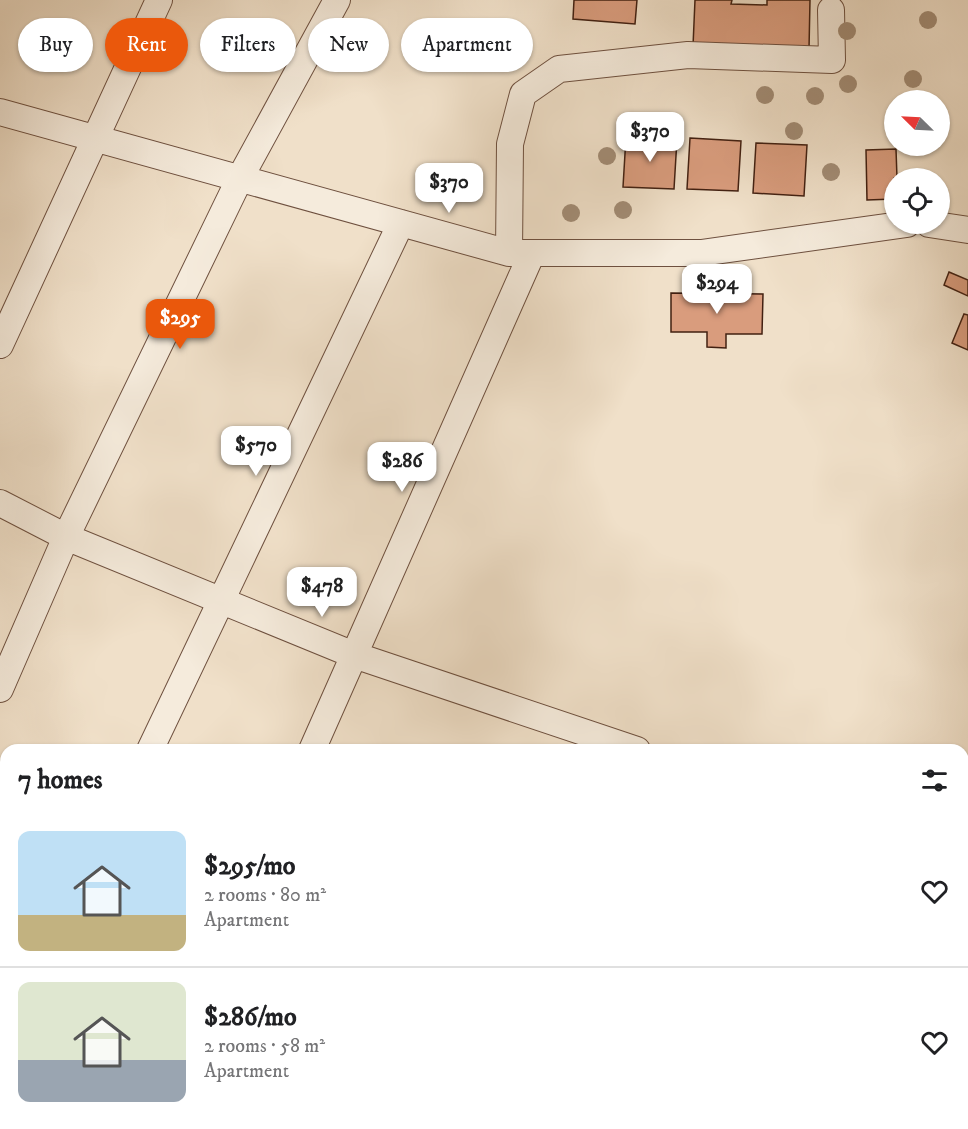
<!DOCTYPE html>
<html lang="en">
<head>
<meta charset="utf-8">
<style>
  :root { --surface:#fff; --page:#f6f6f6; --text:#202124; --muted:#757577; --line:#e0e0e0; --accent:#ea580c }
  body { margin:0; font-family:"IM FELL DW Pica",serif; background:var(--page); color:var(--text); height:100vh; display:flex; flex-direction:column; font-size:22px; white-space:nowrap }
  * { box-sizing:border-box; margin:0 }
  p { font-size:20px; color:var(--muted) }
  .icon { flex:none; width:33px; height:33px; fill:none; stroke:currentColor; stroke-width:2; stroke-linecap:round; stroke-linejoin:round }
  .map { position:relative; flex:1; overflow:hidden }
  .drawer { position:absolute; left:0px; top:744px; width:969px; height:386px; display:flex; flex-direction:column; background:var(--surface); border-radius:18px 18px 0 0; box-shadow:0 2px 4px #0004 }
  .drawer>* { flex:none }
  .guide { position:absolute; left:18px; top:18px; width:600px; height:54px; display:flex; gap:12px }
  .needle { width:39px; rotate:294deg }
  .fabs { position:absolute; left:884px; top:90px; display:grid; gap:12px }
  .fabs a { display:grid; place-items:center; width:66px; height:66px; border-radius:50%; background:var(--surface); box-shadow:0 2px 4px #0004; font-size:30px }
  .price { position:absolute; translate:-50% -51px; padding:0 14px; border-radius:12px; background:#fff; color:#222; font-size:20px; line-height:39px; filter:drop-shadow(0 2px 3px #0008) }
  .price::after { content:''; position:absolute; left:50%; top:36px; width:18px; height:14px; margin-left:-9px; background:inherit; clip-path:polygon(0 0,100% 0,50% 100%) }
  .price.active { background:var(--accent); color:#fff }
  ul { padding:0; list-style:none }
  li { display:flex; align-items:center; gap:18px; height:150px; padding:0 18px }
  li+li { border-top:2px solid var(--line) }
  li span { display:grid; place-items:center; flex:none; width:168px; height:120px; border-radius:12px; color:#555 }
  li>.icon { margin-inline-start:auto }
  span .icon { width:72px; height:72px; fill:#fffc; stroke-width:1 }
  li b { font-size:26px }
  h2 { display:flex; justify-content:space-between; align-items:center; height:72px; padding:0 18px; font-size:26px }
  .chip { padding:0 21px; border-radius:27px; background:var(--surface); box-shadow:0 2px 4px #0004; font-size:21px; line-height:54px }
  .chip.active { background:var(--accent); color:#fff }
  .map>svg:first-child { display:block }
  .green { fill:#c0c091; stroke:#817051; stroke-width:1.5 }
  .building { fill:#d99c7d; stroke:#422011; stroke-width:1.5 }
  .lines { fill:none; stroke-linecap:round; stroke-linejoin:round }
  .minor-casing { stroke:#6e503f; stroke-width:28 }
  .path { stroke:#422011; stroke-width:4; stroke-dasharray:1.5 3; stroke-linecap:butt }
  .minor { stroke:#f5ebdc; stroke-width:26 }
  .tree { fill:#a28c75 }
</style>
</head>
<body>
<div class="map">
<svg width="968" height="1129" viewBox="0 0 968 1129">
  <rect width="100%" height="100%" fill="#f0e0c9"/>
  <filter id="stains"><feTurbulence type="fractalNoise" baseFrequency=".00333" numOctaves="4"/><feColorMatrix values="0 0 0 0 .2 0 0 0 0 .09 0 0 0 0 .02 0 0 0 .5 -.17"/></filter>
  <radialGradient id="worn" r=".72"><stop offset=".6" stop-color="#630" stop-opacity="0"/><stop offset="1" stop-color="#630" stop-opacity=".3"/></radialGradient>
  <path class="green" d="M 963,1088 L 968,1088 L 968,1129 L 865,1129 L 867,1124 L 963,1124 Z"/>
  <path class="building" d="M 574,0 L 637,0 L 635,24 L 573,19 Z
    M 695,0 L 732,0 L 731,4 L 767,5 L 767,0 L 810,0 L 809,49 L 693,46 Z
    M 626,137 L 677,139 L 674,189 L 623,187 Z
    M 690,138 L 741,141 L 738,191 L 687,189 Z
    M 756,143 L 807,145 L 804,196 L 753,193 Z
    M 896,149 L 897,178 L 894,178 L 894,199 L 867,200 L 866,150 Z
    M 949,272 L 968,280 L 968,296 L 944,285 Z
    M 671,293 L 763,294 L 762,334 L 726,334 L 726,348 L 707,347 L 707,332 L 671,332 Z
    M 964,314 L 968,315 L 968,350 L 952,343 Z
    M 692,1124 L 727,1124 L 725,1129 L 690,1129 Z"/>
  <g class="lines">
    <defs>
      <path id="minor" d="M 0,112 L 509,253 L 701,253 L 907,224
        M 929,224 L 968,230
        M 509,253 L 510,144 L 523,94 L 559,69 L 688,55 L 832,60 L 831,10
        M 0,345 L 159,0
        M 0,503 L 66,537 L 354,655 L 637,750
        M 0,689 L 66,537 L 240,178 L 337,0
        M 150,750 L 401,223
        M 312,750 L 532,253
        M 0,840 L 6,842
        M 963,860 L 968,861
        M 0,1037 L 6,1039
        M 963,1057 L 968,1058
        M 168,1124 L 175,1129"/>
    </defs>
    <use href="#minor" class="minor-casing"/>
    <path class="path" d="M 963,1003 L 968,1005"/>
    <use href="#minor" class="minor"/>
  </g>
  <g class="tree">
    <circle cx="928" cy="20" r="9"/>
    <circle cx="847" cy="31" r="9"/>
    <circle cx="913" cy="79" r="9"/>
    <circle cx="848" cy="84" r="9"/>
    <circle cx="765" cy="95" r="9"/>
    <circle cx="815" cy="96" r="9"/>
    <circle cx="794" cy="131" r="9"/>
    <circle cx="607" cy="156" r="9"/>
    <circle cx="831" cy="172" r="9"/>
    <circle cx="623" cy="210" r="9"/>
    <circle cx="571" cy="213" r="9"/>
  </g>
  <rect width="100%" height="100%" filter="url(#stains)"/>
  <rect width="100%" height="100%" fill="url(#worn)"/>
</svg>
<div class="fabs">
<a><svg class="needle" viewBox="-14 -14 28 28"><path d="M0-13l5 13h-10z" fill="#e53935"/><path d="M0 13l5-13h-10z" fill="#757577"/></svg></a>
<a><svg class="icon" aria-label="locate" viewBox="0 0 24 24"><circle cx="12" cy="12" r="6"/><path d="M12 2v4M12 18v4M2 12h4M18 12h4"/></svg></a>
</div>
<b class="price" style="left:650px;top:163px">$370</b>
<b class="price" style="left:449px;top:214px">$370</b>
<b class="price" style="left:717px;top:315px">$294</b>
<b class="price active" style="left:180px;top:350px">$295</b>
<b class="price" style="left:256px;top:477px">$570</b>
<b class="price" style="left:402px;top:493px">$286</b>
<b class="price" style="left:322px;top:618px">$478</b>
<div class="guide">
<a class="chip">Buy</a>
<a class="chip active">Rent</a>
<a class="chip">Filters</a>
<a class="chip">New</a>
<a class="chip">Apartment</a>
</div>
<section class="drawer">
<h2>7 homes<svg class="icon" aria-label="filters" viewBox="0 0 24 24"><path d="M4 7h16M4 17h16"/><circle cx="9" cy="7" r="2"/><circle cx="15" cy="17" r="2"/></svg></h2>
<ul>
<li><span style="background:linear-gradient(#bfe0f5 70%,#c2b280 0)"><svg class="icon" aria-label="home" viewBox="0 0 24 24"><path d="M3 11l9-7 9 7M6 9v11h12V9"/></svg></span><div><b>$295/mo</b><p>2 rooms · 80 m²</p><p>Apartment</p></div><svg class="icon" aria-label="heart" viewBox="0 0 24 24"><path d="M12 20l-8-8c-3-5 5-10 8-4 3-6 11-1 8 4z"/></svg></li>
<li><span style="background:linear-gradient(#dfe7d0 65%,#9aa5b1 0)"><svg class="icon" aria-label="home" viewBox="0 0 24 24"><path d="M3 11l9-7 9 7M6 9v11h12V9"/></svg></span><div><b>$286/mo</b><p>2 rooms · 58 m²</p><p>Apartment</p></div><svg class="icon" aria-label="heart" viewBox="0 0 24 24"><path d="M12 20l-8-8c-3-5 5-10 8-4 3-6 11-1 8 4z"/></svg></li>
</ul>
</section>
</div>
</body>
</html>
